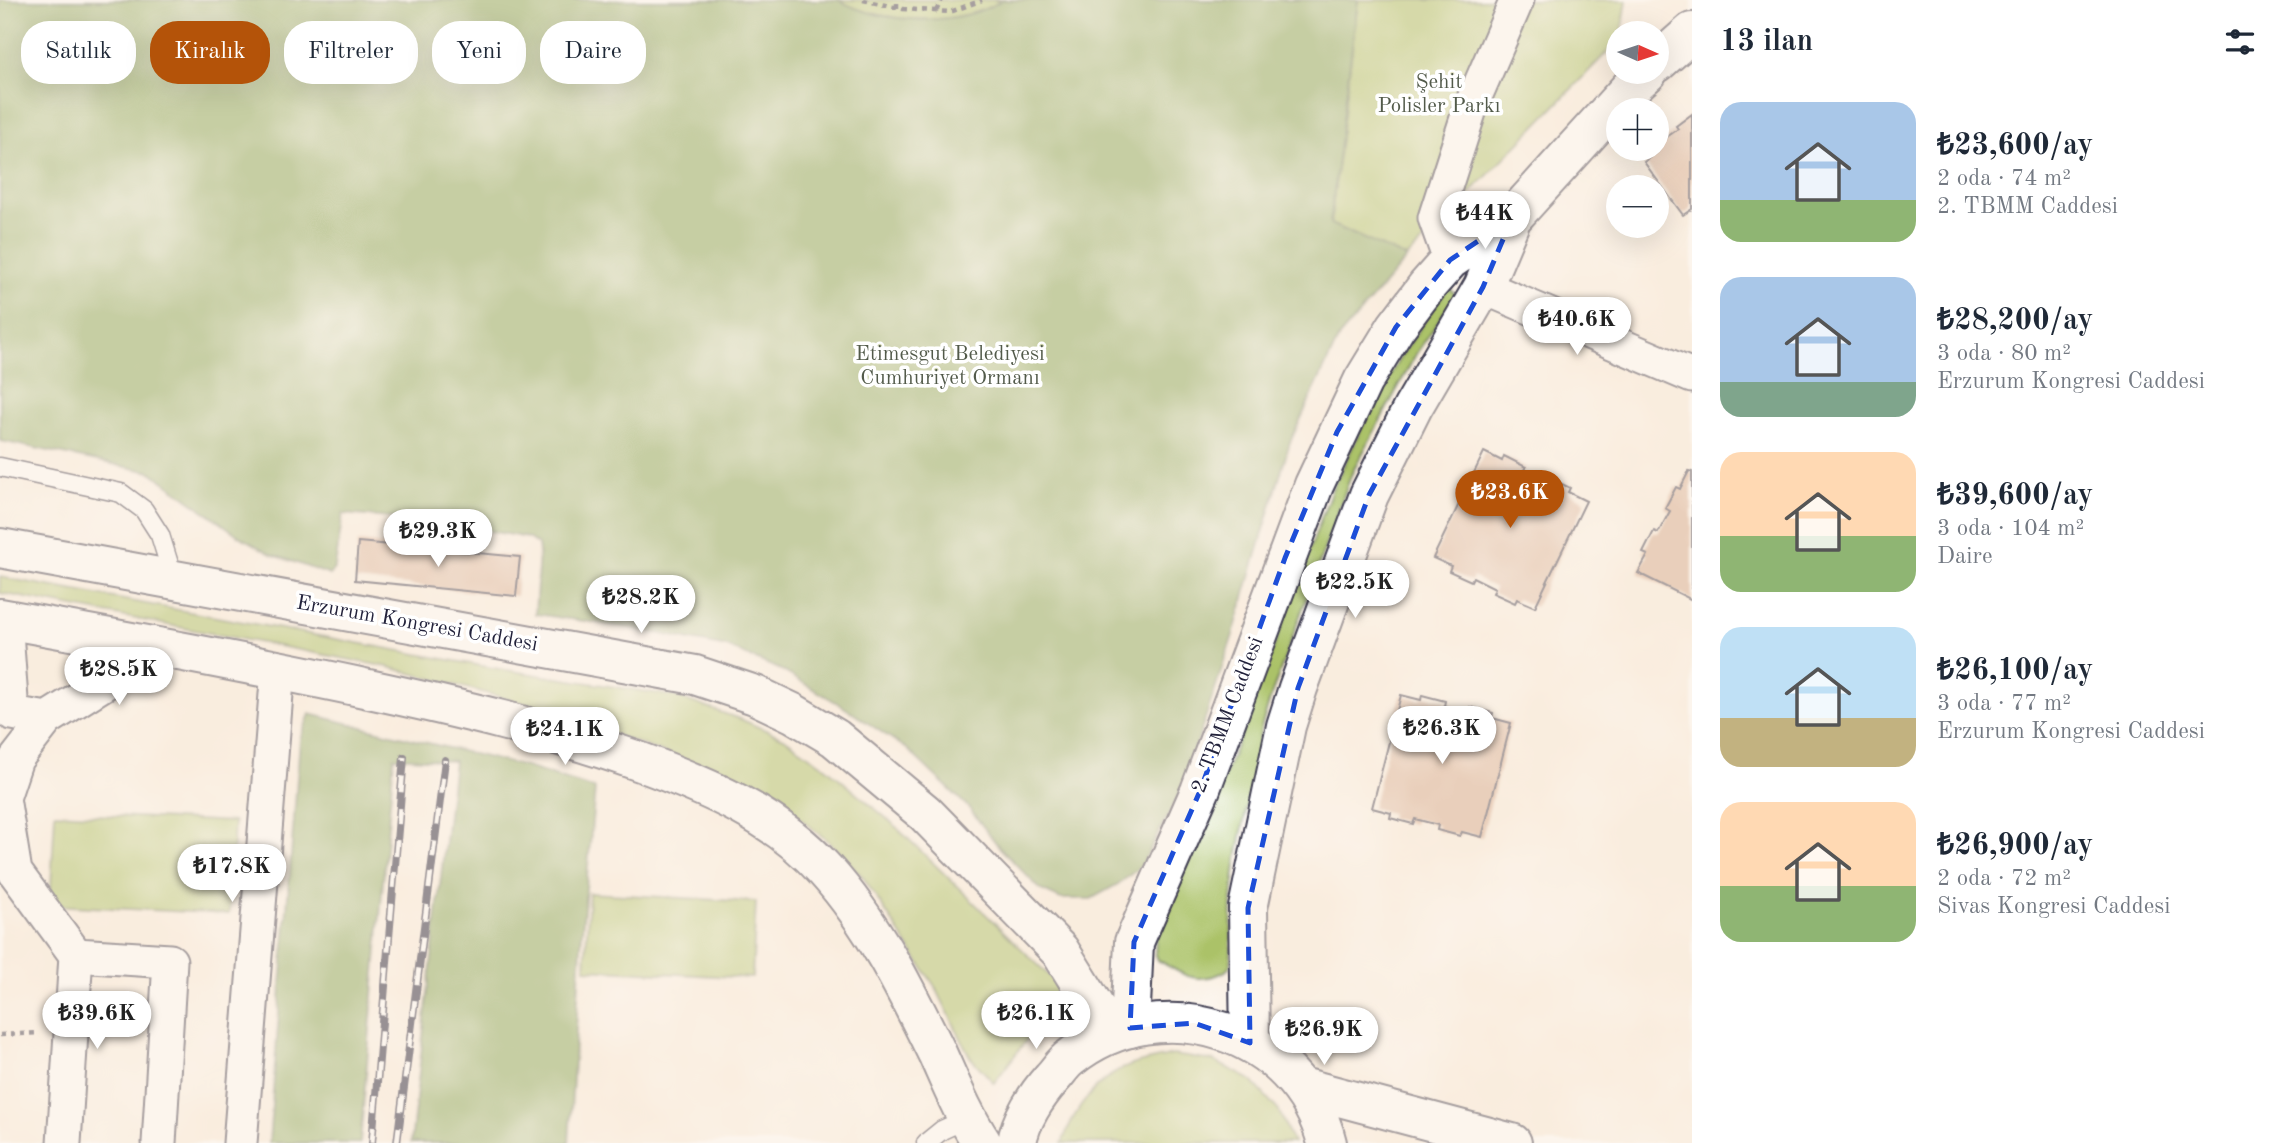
<!DOCTYPE html>
<html lang="tr">
<head>
<meta charset="utf-8">
<style>
  :root { --surface:#fff; --page:#f6f6f7; --text:#1f2937; --muted:#747a83; --accent:#b45309 }
  body { margin:0; font-family:"Old Standard TT",serif; background:var(--page); color:var(--text); height:100vh; display:flex; flex-direction:column; font-size:26px; white-space:nowrap }
  * { box-sizing:border-box; margin:0 }
  p { font-size:23px; color:var(--muted) }
  .icon { flex:none; width:38px; height:38px; fill:none; stroke:currentColor; stroke-width:2; stroke-linecap:round; stroke-linejoin:round }
  .map { position:relative; flex:1; overflow:hidden }
  .side { display:flex; flex-direction:column; background:var(--surface); width:595px }
  .side>* { flex:none }
  .banner { position:absolute; left:21px; top:21px; width:665px; height:63px; display:flex; gap:14px }
  .needle { width:46px; rotate:93deg }
  .buttons { position:absolute; left:1606px; top:21px; display:grid; gap:14px }
  .buttons a { display:grid; place-items:center; width:63px; height:63px; border-radius:50%; background:var(--surface); box-shadow:0 7px 28px #0002; font-size:35px }
  .price { position:absolute; translate:-50% -60px; padding:0 16px; border-radius:24px; background:#fff; color:#222; font-size:23px; line-height:46px; filter:drop-shadow(0 2px 4px #0008) }
  .price::after { content:''; position:absolute; left:50%; top:42px; width:21px; height:16px; margin-left:-10px; background:inherit; clip-path:polygon(0 0,100% 0,50% 100%) }
  .price.active { background:var(--accent); color:#fff }
  ul { padding:0; list-style:none }
  li { display:flex; align-items:center; gap:21px; height:175px; padding:0 28px }
  li span { display:grid; place-items:center; flex:none; width:196px; height:140px; border-radius:21px; color:#555 }
  li>.icon { margin-inline-start:auto }
  span .icon { width:84px; height:84px; fill:#fffc; stroke-width:1 }
  li b { font-size:30px }
  h2 { display:flex; justify-content:space-between; align-items:center; height:84px; padding:0 28px; font-size:30px }
  .tag { padding:0 24px; border-radius:28px; background:var(--surface); box-shadow:0 7px 28px #0002; font-size:24px; line-height:63px }
  .tag.active { background:var(--accent); color:#fff }
  main { display:flex; flex:1; min-height:0 }
  .map>svg:first-child { display:block }
  .green { fill:#abc267; stroke:#667251; stroke-width:2 }
  .forest { fill:#88a85c; stroke:#55654c; stroke-width:2 }
  .building { fill:#d6ab90 }
  .lines { fill:none; stroke-linecap:round; stroke-linejoin:round }
  .service-casing { stroke:#424053; stroke-width:21 }
  .minor-casing { stroke:#424053; stroke-width:37 }
  .tertiary-casing { stroke:#424053; stroke-width:42 }
  .secondary-casing { stroke:#424053; stroke-width:42 }
  .path { stroke:#424053; stroke-width:4.5; stroke-dasharray:5 5; stroke-linecap:butt }
  .service { stroke:#fff; stroke-width:18 }
  .minor { stroke:#fff; stroke-width:33 }
  .tertiary { stroke:#fff; stroke-width:38 }
  .secondary { stroke:#fff; stroke-width:38 }
  .rail-casing { stroke:#22223b; stroke-width:8 }
  .rail { stroke:#fff; stroke-width:5; stroke-dasharray:16; stroke-linecap:butt }
  .marked { fill:none; stroke:#1d4ed8; stroke-width:5; stroke-dasharray:14 9; stroke-linejoin:round }
  .labels { text-anchor:middle; dominant-baseline:central; stroke-width:7; stroke-linejoin:round; paint-order:stroke }
  .park-label { font-size:21px; fill:#525a4a; stroke:#fff }
  .street-label { font-size:21px; fill:#22223b; stroke:#fff }
</style>
</head>
<body>
<main>
<div class="map">
<svg width="1692" height="1143" viewBox="0 0 1692 1143">
  <rect width="100%" height="100%" fill="#fff"/>
  <filter id="ink" filterUnits="userSpaceOnUse"><feTurbulence type="fractalNoise" baseFrequency=".0143" numOctaves="2"/><feDisplacementMap in="SourceGraphic" scale="14" xChannelSelector="R" yChannelSelector="G"/><feConvolveMatrix kernelMatrix="1 2 1 2 8 2 1 2 1" color-interpolation-filters="sRGB"/></filter>
  <filter id="wash" filterUnits="userSpaceOnUse"><feTurbulence type="fractalNoise" baseFrequency=".00686" numOctaves="4" result="noise"/><feDisplacementMap in="SourceGraphic" scale="28" xChannelSelector="R" yChannelSelector="G"/><feGaussianBlur stdDeviation="1.57" result="paint"/><feColorMatrix in="noise" values="0 0 0 0 0 0 0 0 0 0 0 0 0 0 0 0 0 1.4 0 .05"/><feComposite in="paint" operator="in"/></filter>
  <g filter="url(#wash)">
    <rect width="100%" height="100%" fill="#f9edde"/>
    <path class="green" d="M 839,0 L 1002,0 C 963,27 880,25 839,0 Z
      M 1358,0 L 1627,0 L 1622,33 L 1619,33 L 1619,40 L 1407,258 L 1330,224 Z
      M 1448,287 L 1456,295 L 1416,354 L 1352,473 L 1272,693 L 1261,728 L 1236,864 L 1232,900 L 1231,965 C 1227,971 1224,972 1217,975 C 1192,984 1180,972 1158,960 L 1155,953 L 1156,938 L 1245,725 L 1332,489 L 1375,401 L 1401,356 Z
      M 0,577 L 493,668 L 674,696 L 740,719 L 784,738 L 827,768 L 892,823 L 1064,990 L 994,1083 L 970,1057 L 936,988 L 862,876 L 829,842 L 786,807 L 734,779 L 546,709 L 388,667 L 0,593 Z
      M 55,813 L 234,822 L 229,914 L 50,905 Z
      M 589,893 L 756,902 L 752,978 L 585,969 Z
      M 1173,1055 L 1214,1061 L 1251,1080 L 1279,1111 L 1293,1143 L 1062,1143 C 1074,1109 1099,1075 1135,1064 C 1147,1060 1161,1058 1173,1055 Z"/>
    <path class="forest" d="M 0,0 L 839,0 C 880,25 962,27 1002,0 L 1358,0 L 1330,224 L 1407,258 L 1339,337 L 1290,442 L 1233,635 L 1181,791 L 1141,866 L 1120,883 L 1091,899 L 1061,899 L 1041,890 L 1000,848 L 967,806 L 907,749 L 839,704 L 781,670 L 727,647 L 630,628 L 535,614 L 539,552 L 538,545 L 528,538 L 438,522 L 343,514 L 335,567 L 330,575 L 271,554 L 239,536 L 151,472 L 0,441 Z
      M 310,714 L 526,767 L 595,789 L 582,932 L 569,1143 L 411,1143 L 454,761 L 394,757 L 360,1143 L 269,1143 L 300,739 Z"/>
    <g id="blocks">
      <path class="building" d="M 1692,114 L 1692,209 L 1683,215 L 1644,162 L 1658,151 L 1657,144 L 1678,129 L 1676,126 Z
        M 1484,452 L 1502,461 L 1504,456 L 1526,467 L 1523,471 L 1546,482 L 1548,477 L 1570,488 L 1568,492 L 1586,501 L 1535,607 L 1517,599 L 1515,603 L 1493,593 L 1495,588 L 1473,577 L 1471,581 L 1449,571 L 1451,566 L 1433,558 Z
        M 1689,471 L 1692,472 L 1692,600 L 1638,573 L 1648,555 L 1643,553 L 1654,531 L 1658,533 L 1670,511 L 1665,508 L 1676,487 L 1680,489 Z
        M 358,542 L 520,557 L 516,596 L 355,580 Z
        M 1401,695 L 1421,700 L 1422,695 L 1445,701 L 1444,706 L 1469,712 L 1470,707 L 1493,713 L 1492,718 L 1511,723 L 1482,837 L 1462,832 L 1460,836 L 1437,830 L 1438,825 L 1415,819 L 1413,824 L 1390,818 L 1391,813 L 1372,808 Z"/>
    </g>
  </g>
  <g filter="url(#ink)">
    <use href="#blocks" fill-opacity="0" stroke="#424053" stroke-width="2"/>
    <g class="lines">
      <defs>
        <path id="service" d="M 0,467 L 121,493 L 144,510 L 160,535 L 174,580
          M 926,1143 L 942,1130 L 966,1119"/>
        <path id="minor" d="M 1450,260 L 1435,218 L 1471,106 L 1517,0
          M 1483,287 L 1692,376
          M 5,619 L 12,713 L 47,719
          M 76,955 L 170,961 L 159,1143
          M 64,1143 L 76,955 L 15,872 L 3,798 L 16,759 L 47,719 L 160,648
          M 240,1143 L 278,669"/>
        <path id="tertiary" d="M 1657,63 L 1692,32
          M 1130,1028 L 1134,942 L 1200,791 L 1314,485 L 1363,381 L 1396,327 L 1427,286 L 1450,260 L 1512,218 L 1630,88 L 1648,72
          M 1250,1043 L 1248,908 L 1286,726 L 1298,688 L 1369,495 L 1413,407 L 1483,287 L 1512,218"/>
        <path id="secondary" d="M 0,548 L 695,675 L 755,695 L 793,713 L 835,738 L 925,813 L 1060,951 L 1111,1033
          M 0,618 C 122,640 243,662 364,688 C 458,708 551,730 641,762 C 708,787 776,815 825,870 C 873,923 905,988 937,1053 C 951,1084 963,1114 982,1143
          M 1302,1087 L 1512,1143
          M 1017,1143 C 1020,1120 1037,1095 1052,1078 C 1058,1072 1063,1063 1070,1058 C 1161,985 1299,1031 1327,1143"/>
      </defs>
      <use href="#service" class="service-casing"/>
      <use href="#minor" class="minor-casing"/>
      <use href="#tertiary" class="tertiary-casing"/>
      <use href="#secondary" class="secondary-casing"/>
      <path class="path" d="M 863,0 L 903,9 L 950,12 L 982,0
        M 897,8 L 897,0
        M 936,11 L 942,0
        M 0,1035 L 39,1033"/>
      <use href="#service" class="service"/>
      <use href="#minor" class="minor"/>
      <use href="#tertiary" class="tertiary"/>
      <use href="#secondary" class="secondary"/>
      <defs>
        <path id="rail" d="M 372,1143 L 404,757
          M 397,1143 L 445,760"/>
      </defs>
      <use href="#rail" class="rail-casing"/>
      <use href="#rail" class="rail"/>
    </g>
  </g>
  <path d="M0 0H1692V1143H0ZM 1512,218 L 1483,287 L 1369,495 L 1298,688 L 1248,908 L 1250,1043 L 1194,1023 L 1130,1028 L 1134,942 L 1200,791 L 1285,558 L 1337,432 L 1396,327 L 1450,260 Z" fill="#f9edde" fill-opacity=".55" fill-rule="evenodd"/>
  <path class="marked" d="M 1512,218 L 1483,287 L 1369,495 L 1298,688 L 1248,908 L 1250,1043 L 1194,1023 L 1130,1028 L 1134,942 L 1200,791 L 1285,558 L 1337,432 L 1396,327 L 1450,260 Z"/>
  <g class="labels">
    <g class="park-label">
      <text x="1439" y="82">Şehit<tspan x="1439" dy="24">Polisler Parkı</tspan></text>
      <text x="950" y="354">Etimesgut Belediyesi<tspan x="950" dy="24">Cumhuriyet Ormanı</tspan></text>
    </g>
    <g class="street-label">
      <text transform="translate(417 624) rotate(10)">Erzurum Kongresi Caddesi</text>
      <text transform="translate(1228 715) rotate(-69)">2. TBMM Caddesi</text>
    </g>
  </g>
</svg>
<div class="buttons">
<a><svg class="needle" viewBox="-14 -14 28 28"><path d="M0-13l5 13h-10z" fill="#e53935"/><path d="M0 13l5-13h-10z" fill="#747a83"/></svg></a>
<a>+</a>
<a>−</a>
</div>
<b class="price" style="left:1485px;top:251px">₺44K</b>
<b class="price" style="left:1577px;top:357px">₺40.6K</b>
<b class="price active" style="left:1510px;top:530px">₺23.6K</b>
<b class="price" style="left:438px;top:569px">₺29.3K</b>
<b class="price" style="left:1355px;top:620px">₺22.5K</b>
<b class="price" style="left:641px;top:635px">₺28.2K</b>
<b class="price" style="left:119px;top:707px">₺28.5K</b>
<b class="price" style="left:1442px;top:766px">₺26.3K</b>
<b class="price" style="left:565px;top:767px">₺24.1K</b>
<b class="price" style="left:232px;top:904px">₺17.8K</b>
<b class="price" style="left:97px;top:1051px">₺39.6K</b>
<b class="price" style="left:1036px;top:1051px">₺26.1K</b>
<b class="price" style="left:1324px;top:1067px">₺26.9K</b>
<div class="banner">
<a class="tag">Satılık</a>
<a class="tag active">Kiralık</a>
<a class="tag">Filtreler</a>
<a class="tag">Yeni</a>
<a class="tag">Daire</a>
</div>
</div>
<section class="side">
<h2>13 ilan<svg class="icon" aria-label="filters" viewBox="0 0 24 24"><path d="M4 7h16M4 17h16"/><circle cx="9" cy="7" r="2"/><circle cx="15" cy="17" r="2"/></svg></h2>
<ul>
<li><span style="background:linear-gradient(#a9c7e8 70%,#8fb573 0)"><svg class="icon" aria-label="home" viewBox="0 0 24 24"><path d="M3 11l9-7 9 7M6 9v11h12V9"/></svg></span><div><b>₺23,600/ay</b><p>2 oda · 74 m²</p><p>2. TBMM Caddesi</p></div></li>
<li><span style="background:linear-gradient(#a9c7e8 75%,#7fa58c 0)"><svg class="icon" aria-label="home" viewBox="0 0 24 24"><path d="M3 11l9-7 9 7M6 9v11h12V9"/></svg></span><div><b>₺28,200/ay</b><p>3 oda · 80 m²</p><p>Erzurum Kongresi Caddesi</p></div></li>
<li><span style="background:linear-gradient(#ffd9b3 60%,#8fb573 0)"><svg class="icon" aria-label="home" viewBox="0 0 24 24"><path d="M3 11l9-7 9 7M6 9v11h12V9"/></svg></span><div><b>₺39,600/ay</b><p>3 oda · 104 m²</p><p>Daire</p></div></li>
<li><span style="background:linear-gradient(#bfe0f5 65%,#c2b280 0)"><svg class="icon" aria-label="home" viewBox="0 0 24 24"><path d="M3 11l9-7 9 7M6 9v11h12V9"/></svg></span><div><b>₺26,100/ay</b><p>3 oda · 77 m²</p><p>Erzurum Kongresi Caddesi</p></div></li>
<li><span style="background:linear-gradient(#ffd9b3 60%,#8fb573 0)"><svg class="icon" aria-label="home" viewBox="0 0 24 24"><path d="M3 11l9-7 9 7M6 9v11h12V9"/></svg></span><div><b>₺26,900/ay</b><p>2 oda · 72 m²</p><p>Sivas Kongresi Caddesi</p></div></li>
</ul>
</section>
</main>
</body>
</html>
